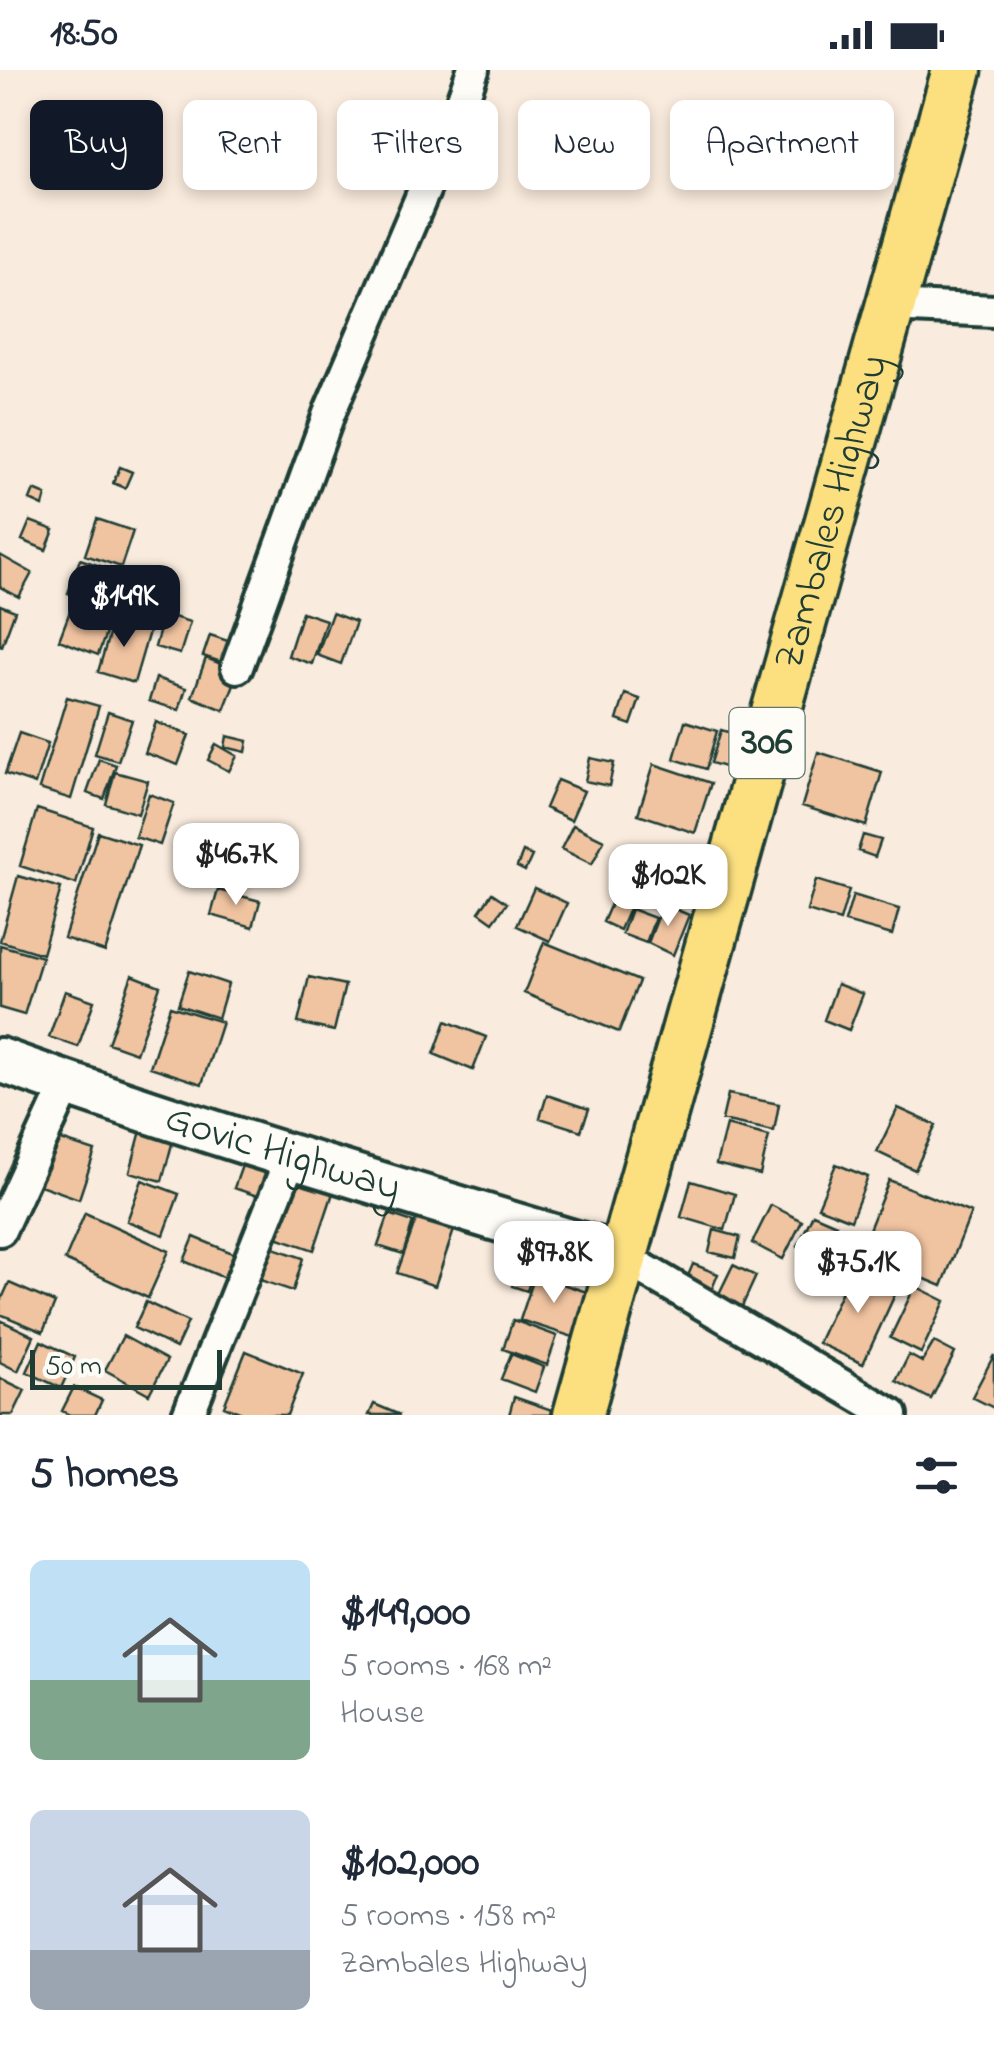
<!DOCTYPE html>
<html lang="en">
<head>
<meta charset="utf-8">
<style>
  :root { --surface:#fff; --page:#f6f6f7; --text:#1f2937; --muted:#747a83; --accent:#111827 }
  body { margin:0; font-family:"Indie Flower",sans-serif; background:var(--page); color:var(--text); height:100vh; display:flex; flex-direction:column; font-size:38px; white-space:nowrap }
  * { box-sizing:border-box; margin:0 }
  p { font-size:32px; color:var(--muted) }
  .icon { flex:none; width:55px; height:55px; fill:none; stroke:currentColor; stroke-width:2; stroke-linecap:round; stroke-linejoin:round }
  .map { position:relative; height:1345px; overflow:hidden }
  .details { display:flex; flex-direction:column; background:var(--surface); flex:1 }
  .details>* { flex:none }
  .top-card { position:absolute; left:30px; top:30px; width:935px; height:90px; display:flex; gap:20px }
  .scale { position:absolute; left:30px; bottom:25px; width:192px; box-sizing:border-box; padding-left:10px; border:5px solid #1f3d34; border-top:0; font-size:28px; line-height:35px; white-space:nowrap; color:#1f3d34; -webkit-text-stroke:8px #fdfcf7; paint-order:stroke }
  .price { position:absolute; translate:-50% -85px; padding:0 22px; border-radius:20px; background:#fff; color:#222; font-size:32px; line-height:65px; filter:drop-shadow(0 2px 5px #0008) }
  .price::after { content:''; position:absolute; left:50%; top:60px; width:30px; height:22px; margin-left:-15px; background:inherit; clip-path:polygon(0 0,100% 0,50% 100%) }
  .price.on { background:var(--accent); color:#fff }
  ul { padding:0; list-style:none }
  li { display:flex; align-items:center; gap:30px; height:250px; padding:0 30px }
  li span { display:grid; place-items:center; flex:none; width:280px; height:200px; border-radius:15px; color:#555 }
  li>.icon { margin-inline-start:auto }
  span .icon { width:120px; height:120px; fill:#fffc; stroke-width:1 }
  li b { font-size:42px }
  h2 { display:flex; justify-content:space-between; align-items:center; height:120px; padding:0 30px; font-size:42px }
  .chip { padding:0 35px; border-radius:15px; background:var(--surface); box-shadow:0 5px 15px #0003; font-size:35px; line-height:90px }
  .chip.on { background:var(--accent); color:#fff }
  .status { display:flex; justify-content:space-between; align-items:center; height:70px; padding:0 50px; background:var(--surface); direction:ltr }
  .status svg { height:28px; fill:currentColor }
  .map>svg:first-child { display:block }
  .building { fill:#f1c4a1; stroke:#1f3d34; stroke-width:2.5 }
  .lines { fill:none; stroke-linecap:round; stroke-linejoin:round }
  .minor-casing { stroke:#1f3d34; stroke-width:38 }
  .secondary-casing { stroke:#1f3d34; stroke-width:50 }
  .primary-casing { stroke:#1f3d34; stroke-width:55 }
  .minor { stroke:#fdfcf7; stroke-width:30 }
  .secondary { stroke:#fdfcf7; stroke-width:42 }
  .primary { stroke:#fce080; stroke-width:48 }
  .labels { text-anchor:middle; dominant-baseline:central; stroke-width:9; stroke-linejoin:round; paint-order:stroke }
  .shield { fill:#fdfcf7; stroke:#62766e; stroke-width:2.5 }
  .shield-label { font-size:40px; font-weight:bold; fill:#1f3d34 }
  .street-label { font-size:42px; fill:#1f3d34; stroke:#fdfcf7 }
</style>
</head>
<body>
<div class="status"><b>18:50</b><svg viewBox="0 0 49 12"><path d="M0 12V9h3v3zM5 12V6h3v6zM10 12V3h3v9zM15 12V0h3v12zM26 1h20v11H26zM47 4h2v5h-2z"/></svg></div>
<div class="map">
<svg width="994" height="1345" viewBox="0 0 994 1345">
  <rect width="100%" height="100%" fill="#f9ebdd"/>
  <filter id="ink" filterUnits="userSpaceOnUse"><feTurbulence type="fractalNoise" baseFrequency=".01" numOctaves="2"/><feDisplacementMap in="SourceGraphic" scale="20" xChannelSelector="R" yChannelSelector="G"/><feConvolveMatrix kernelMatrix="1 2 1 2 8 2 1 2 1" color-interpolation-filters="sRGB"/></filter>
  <g filter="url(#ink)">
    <path class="building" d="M 120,397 L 132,402 L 125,418 L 113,413 Z
      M 34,420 L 46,425 L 43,436 L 30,430 Z
      M 97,449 L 133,461 L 121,497 L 85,485 Z
      M 30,451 L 54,460 L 46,480 L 22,470 Z
      M 0,485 L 32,503 L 19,527 L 0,517 Z
      M 80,489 L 112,500 L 99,535 L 68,523 Z
      M 0,535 L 15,541 L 2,576 L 0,575 Z
      M 70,541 L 109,555 L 98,585 L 59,570 Z
      M 302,542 L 326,550 L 312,594 L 288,586 Z
      M 332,543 L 356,552 L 341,594 L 317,585 Z
      M 164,544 L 190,552 L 180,584 L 155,577 Z
      M 114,548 L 150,558 L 134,613 L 98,602 Z
      M 210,565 L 231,572 L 224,593 L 203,586 Z
      M 206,588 L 239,601 L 224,640 L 192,627 Z
      M 156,608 L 186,618 L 179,640 L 149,631 Z
      M 625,624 L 640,629 L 631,655 L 617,650 Z
      M 67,627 L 99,636 L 71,729 L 39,719 Z
      M 108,642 L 132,650 L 118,691 L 95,684 Z
      M 685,651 L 717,661 L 706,699 L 674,689 Z
      M 156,652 L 189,665 L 178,695 L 145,683 Z
      M 721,660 L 745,667 L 735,700 L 711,693 Z
      M 19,663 L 48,673 L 35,714 L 5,704 Z
      M 227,666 L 248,671 L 246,682 L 225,677 Z
      M 216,674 L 237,686 L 229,701 L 208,690 Z
      M 818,682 L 882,702 L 866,756 L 802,736 Z
      M 590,688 L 614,693 L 609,716 L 585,711 Z
      M 99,689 L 116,695 L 104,729 L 87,723 Z
      M 654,694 L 711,713 L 695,763 L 638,744 Z
      M 115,702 L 148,711 L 138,744 L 106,734 Z
      M 557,710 L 584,721 L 571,750 L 545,738 Z
      M 149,724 L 174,733 L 160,775 L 135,767 Z
      M 37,739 L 93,757 L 76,814 L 20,796 Z
      M 573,755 L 604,770 L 592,794 L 561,779 Z
      M 98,762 L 139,775 L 105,882 L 64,868 Z
      M 863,765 L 881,770 L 875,787 L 858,781 Z
      M 523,782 L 532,786 L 525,801 L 517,797 Z
      M 18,806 L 61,818 L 42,884 L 0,871 Z
      M 816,810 L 849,820 L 840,851 L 807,841 Z
      M 534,818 L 567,833 L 550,871 L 517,856 Z
      M 218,820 L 260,831 L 253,857 L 211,845 Z
      M 617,820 L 634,827 L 620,860 L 603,852 Z
      M 492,823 L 507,833 L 493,852 L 479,842 Z
      M 853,825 L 899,839 L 892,865 L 845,852 Z
      M 663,834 L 689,845 L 673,885 L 648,873 Z
      M 631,839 L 655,848 L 646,873 L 622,864 Z
      M 544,872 L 639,911 L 619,962 L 524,923 Z
      M 0,875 L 42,887 L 24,945 L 0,938 Z
      M 189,901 L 228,914 L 218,948 L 178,935 Z
      M 132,905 L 160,916 L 136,983 L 108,973 Z
      M 309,907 L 345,915 L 334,961 L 298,953 Z
      M 837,914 L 863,924 L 849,960 L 824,950 Z
      M 65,921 L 94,931 L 78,977 L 49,967 Z
      M 170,936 L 222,952 L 202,1014 L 150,997 Z
      M 446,951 L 486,967 L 473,1000 L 434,984 Z
      M 728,1024 L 779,1034 L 774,1061 L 722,1050 Z
      M 547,1025 L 589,1039 L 581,1061 L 540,1048 Z
      M 898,1038 L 936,1055 L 915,1100 L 877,1082 Z
      M 143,1053 L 175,1063 L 162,1111 L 130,1102 Z
      M 726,1055 L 769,1066 L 760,1105 L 716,1094 Z
      M 55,1068 L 95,1081 L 79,1129 L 40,1115 Z
      M 244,1090 L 270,1099 L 260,1127 L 234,1118 Z
      M 836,1094 L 868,1107 L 851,1150 L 818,1137 Z
      M 291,1102 L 335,1117 L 314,1180 L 270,1165 Z
      M 142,1110 L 179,1124 L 164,1165 L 127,1151 Z
      M 889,1110 L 971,1143 L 942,1216 L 860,1182 Z
      M 691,1111 L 735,1124 L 725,1160 L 681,1147 Z
      M 771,1135 L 802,1151 L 783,1189 L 752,1173 Z
      M 85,1143 L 169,1181 L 148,1228 L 65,1190 Z
      M 389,1144 L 413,1152 L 403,1184 L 378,1176 Z
      M 813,1144 L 836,1154 L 821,1187 L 798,1176 Z
      M 417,1147 L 454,1160 L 435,1216 L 397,1203 Z
      M 714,1160 L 740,1167 L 735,1188 L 709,1182 Z
      M 194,1167 L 237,1185 L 227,1209 L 184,1191 Z
      M 527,1173 L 557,1183 L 551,1204 L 520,1194 Z
      M 268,1176 L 303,1188 L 293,1221 L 257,1209 Z
      M 520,1194 L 534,1199 L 527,1221 L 512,1216 Z
      M 693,1194 L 718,1204 L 707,1231 L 682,1220 Z
      M 733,1195 L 756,1206 L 739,1243 L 715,1232 Z
      M 852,1199 L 897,1220 L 863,1294 L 818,1273 Z
      M 535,1205 L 587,1222 L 573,1267 L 520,1250 Z
      M 9,1213 L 55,1233 L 43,1262 L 0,1244 L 0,1233 Z
      M 915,1216 L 945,1231 L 921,1283 L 890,1268 Z
      M 146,1232 L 188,1252 L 176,1278 L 134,1258 Z
      M 0,1250 L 34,1266 L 18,1301 L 0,1292 Z
      M 513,1250 L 557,1266 L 547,1295 L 503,1279 Z
      M 123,1266 L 167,1290 L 149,1324 L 105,1300 Z
      M 41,1271 L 75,1287 L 61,1318 L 27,1302 Z
      M 934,1272 L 955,1283 L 931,1329 L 896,1311 L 909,1285 L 922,1292 Z
      M 246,1281 L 303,1304 L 287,1345 L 247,1345 L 224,1336 Z
      M 511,1284 L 544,1297 L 535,1322 L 501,1309 Z
      M 994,1285 L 994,1338 L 972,1327 Z
      M 0,1308 L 25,1320 L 13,1345 L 0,1345 Z
      M 74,1317 L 102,1330 L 95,1345 L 70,1345 L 62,1341 Z
      M 514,1327 L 552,1340 L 551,1345 L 509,1345 Z
      M 374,1334 L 400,1345 L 369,1345 Z"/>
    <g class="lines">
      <defs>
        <path id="minor" d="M 890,236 L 994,241
          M 237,597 L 330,341 L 461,34 L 473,0
          M 0,1160 L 67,1014
          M 623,1187 L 892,1345
          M 188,1345 L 291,1087"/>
        <g id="secondary">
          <path id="s1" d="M 0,990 C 205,1064 415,1124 623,1187"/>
        </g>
        <g id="primary">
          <path id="s2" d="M 578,1345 L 957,0"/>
        </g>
      </defs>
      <use href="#minor" class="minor-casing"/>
      <use href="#secondary" class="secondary-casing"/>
      <use href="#primary" class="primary-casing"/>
      <use href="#minor" class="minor"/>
      <use href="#secondary" class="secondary"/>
      <use href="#primary" class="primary"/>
    </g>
  </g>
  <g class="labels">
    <rect class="shield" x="729.5" y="638" width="75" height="70" rx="8"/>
    <g class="shield-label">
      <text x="767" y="673">306</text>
    </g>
    <g class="street-label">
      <text stroke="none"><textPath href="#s2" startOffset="938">Zambales Highway</textPath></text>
      <text stroke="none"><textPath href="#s1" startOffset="298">Govic Highway</textPath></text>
    </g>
  </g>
</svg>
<div class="scale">50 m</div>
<b class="price on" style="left:124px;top:580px">$149K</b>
<b class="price" style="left:236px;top:838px">$46.7K</b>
<b class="price" style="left:668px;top:859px">$102K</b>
<b class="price" style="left:554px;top:1236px">$97.8K</b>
<b class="price" style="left:858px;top:1246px">$75.1K</b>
<div class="top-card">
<a class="chip on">Buy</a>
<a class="chip">Rent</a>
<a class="chip">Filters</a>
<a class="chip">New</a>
<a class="chip">Apartment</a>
</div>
</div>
<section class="details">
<h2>5 homes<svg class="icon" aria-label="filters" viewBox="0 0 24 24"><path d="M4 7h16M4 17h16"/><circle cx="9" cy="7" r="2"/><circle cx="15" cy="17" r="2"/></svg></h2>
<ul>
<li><span style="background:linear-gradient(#bfe0f5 60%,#7fa58c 0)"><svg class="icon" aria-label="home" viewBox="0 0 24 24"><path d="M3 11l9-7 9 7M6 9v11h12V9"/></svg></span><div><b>$149,000</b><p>5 rooms · 168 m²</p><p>House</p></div></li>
<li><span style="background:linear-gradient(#c9d6e8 70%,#9aa5b1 0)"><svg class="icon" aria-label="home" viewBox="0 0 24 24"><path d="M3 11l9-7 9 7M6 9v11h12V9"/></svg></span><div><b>$102,000</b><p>5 rooms · 158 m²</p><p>Zambales Highway</p></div></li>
</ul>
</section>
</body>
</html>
